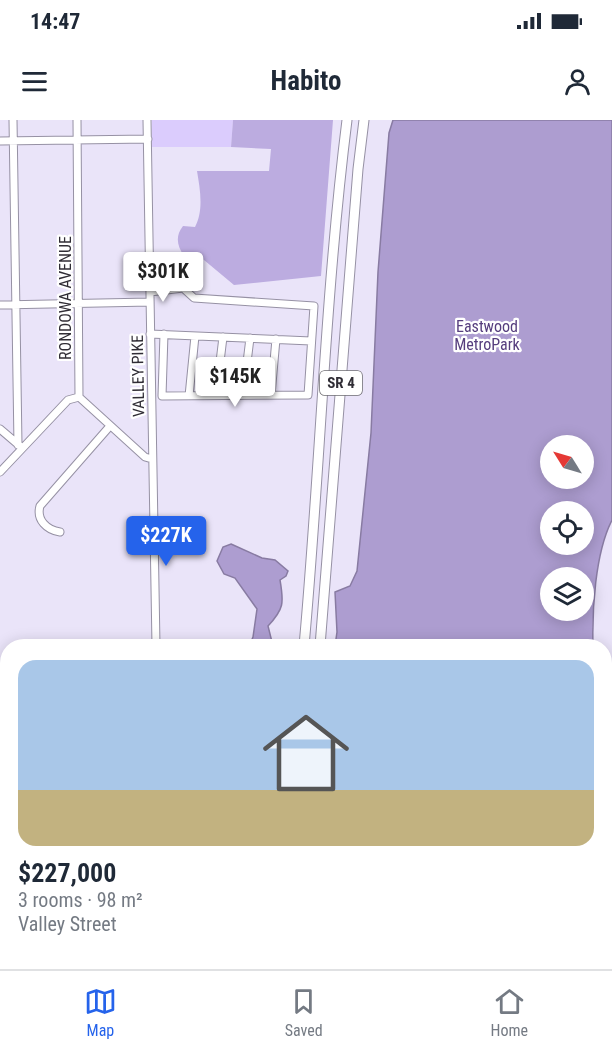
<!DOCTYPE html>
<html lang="en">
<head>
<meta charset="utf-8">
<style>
  :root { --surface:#fff; --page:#f6f6f7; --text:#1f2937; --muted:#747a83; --line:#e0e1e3; --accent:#2563eb }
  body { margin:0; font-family:"Roboto Condensed",sans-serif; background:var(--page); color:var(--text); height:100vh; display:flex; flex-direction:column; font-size:22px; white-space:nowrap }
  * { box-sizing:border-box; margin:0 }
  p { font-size:20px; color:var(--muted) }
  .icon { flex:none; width:33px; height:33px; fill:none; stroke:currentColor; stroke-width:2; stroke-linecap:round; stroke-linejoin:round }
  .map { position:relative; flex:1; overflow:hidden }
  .details { position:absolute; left:0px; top:519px; width:612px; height:330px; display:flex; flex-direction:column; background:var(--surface); border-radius:24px 24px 0 0; box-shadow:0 3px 15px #0003 }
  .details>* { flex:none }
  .needle { width:39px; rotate:307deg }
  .controls { position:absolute; left:540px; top:315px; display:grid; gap:12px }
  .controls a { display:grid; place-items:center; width:54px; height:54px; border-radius:50%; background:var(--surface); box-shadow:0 3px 15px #0003; font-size:30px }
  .price { position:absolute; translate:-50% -51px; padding:0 14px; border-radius:6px; background:#fff; color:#222; font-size:20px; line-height:39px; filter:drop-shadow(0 2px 3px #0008) }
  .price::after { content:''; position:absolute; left:50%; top:36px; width:18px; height:14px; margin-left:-9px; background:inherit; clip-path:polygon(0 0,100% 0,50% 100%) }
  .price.selected { background:var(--accent); color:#fff }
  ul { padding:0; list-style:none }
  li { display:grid; align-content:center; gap:12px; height:318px; padding:0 18px }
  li+li { border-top:2px solid var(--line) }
  li span { display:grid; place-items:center; height:186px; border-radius:18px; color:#555 }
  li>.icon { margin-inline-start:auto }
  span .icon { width:108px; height:108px; fill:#fffc; stroke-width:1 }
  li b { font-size:26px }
  .status { display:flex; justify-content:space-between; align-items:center; height:42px; padding:0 30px; background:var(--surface); direction:ltr }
  .status svg { height:16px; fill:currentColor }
  header { display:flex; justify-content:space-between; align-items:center; height:78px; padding:0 18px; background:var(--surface); font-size:27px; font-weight:700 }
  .dock { display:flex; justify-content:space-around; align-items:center; height:84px; border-top:2px solid var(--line); background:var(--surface); font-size:16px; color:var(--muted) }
  .dock a { display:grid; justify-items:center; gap:3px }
  .dock .selected { color:var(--accent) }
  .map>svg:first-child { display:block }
  .green { fill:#dbccfd }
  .forest { fill:#bcace0 }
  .water { fill:#ad9dd0; stroke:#887ba2; stroke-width:1.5; fill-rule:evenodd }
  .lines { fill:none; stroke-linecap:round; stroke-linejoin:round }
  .minor-casing { stroke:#9691a4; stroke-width:9 }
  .highway-casing { stroke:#9691a4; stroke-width:11 }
  .minor { stroke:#fff; stroke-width:7 }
  .highway { stroke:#fff; stroke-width:9 }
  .labels { text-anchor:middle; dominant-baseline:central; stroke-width:4.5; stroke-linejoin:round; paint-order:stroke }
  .shield { fill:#fff; stroke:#6e6c72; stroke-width:1.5 }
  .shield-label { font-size:15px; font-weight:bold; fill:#302d35 }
  .street-label { font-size:16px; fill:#302d35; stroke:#fff }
  .park-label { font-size:16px; fill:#563e7e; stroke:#fff }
</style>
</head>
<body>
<div class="status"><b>14:47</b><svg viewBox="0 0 49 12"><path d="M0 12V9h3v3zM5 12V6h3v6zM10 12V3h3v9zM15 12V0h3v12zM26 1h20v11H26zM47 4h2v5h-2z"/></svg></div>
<header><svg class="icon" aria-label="menu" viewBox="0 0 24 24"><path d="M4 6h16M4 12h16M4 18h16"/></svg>Habito<svg class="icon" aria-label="person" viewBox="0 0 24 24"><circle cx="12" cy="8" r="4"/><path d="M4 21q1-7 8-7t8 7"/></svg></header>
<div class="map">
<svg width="612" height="849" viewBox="0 0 612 849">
  <rect width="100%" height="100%" fill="#eae4f9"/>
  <path class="green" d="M 152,0 L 233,0 L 231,27 L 152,27 Z
    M 612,656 L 612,810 L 605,826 L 604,659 Z
    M 271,842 L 597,842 L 594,849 L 270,849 Z"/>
  <path class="forest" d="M 233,0 L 333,0 L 321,156 L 234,165 L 198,135 L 184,136 C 177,126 175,116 183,106 L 195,107 C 204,90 200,69 197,51 L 269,51 L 271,29 L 231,27 Z"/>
  <path class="water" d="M 393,0 L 612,0 L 612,400 C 595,433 592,491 593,526 L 335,526 L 337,512 L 335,472 L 350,466 L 357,451 L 371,313 L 378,152 L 389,13 ZM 550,326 L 584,326 L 584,358 L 550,358 ZM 550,392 L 584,392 L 584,424 L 550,424 ZM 550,458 L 584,458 L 584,490 L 550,490 Z
    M 231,424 L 262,438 L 275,440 L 288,451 L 286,456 L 280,460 C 284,483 284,489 268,506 L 273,526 L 249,526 L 253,517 L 257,489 L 235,458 L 224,454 L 217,441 L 223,427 Z
    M 308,842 L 525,842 L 523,849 L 300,849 Z"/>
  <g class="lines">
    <defs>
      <path id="minor" d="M 13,0 L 18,325
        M 77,0 L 79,277
        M 147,0 L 156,526
        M 0,21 L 148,19
        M 150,172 L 183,168 L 194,178 L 314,186 L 308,275 L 162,276 L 164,214
        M 0,185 L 150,182
        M 150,214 L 311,221
        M 216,275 L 223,217
        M 243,275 L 250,218
        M 271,275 L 276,219
        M 189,276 L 195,216
        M 79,277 L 145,337 L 152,339
        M 0,309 L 20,326
        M 0,352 L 68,280 L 79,277
        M 60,412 C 47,410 36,400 40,386 L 110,306
        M 0,713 L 8,720
        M 145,849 L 147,842"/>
      <path id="highway" d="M 304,526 C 320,351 325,175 347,0
        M 320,526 L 358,49 L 364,0
        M 241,849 L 243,842
        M 259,849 L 261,842"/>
    </defs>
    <use href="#minor" class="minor-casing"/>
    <use href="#highway" class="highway-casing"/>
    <use href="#minor" class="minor"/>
    <use href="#highway" class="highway"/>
  </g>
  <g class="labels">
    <rect class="shield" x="320" y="251" width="42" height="24" rx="4.5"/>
    <g class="shield-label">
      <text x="341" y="263">SR 4</text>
    </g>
    <g class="street-label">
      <text transform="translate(65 178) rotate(-90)">RONDOWA AVENUE</text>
      <text transform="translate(138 256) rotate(-91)">VALLEY PIKE</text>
    </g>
    <g class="park-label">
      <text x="487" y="206">Eastwood<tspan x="487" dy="18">MetroPark</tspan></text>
    </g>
  </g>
</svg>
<div class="controls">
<a><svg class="needle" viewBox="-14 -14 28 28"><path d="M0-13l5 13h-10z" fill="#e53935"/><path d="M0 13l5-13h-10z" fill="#747a83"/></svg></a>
<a><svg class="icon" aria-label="locate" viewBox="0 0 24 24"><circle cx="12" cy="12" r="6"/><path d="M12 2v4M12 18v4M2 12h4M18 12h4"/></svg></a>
<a><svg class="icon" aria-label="layers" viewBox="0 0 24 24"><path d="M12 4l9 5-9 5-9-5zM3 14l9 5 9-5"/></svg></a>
</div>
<b class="price" style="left:163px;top:183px">$301K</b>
<b class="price" style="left:235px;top:288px">$145K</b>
<b class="price selected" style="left:166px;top:447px">$227K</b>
<section class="details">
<ul>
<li><span style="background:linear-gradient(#a9c7e8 70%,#c2b280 0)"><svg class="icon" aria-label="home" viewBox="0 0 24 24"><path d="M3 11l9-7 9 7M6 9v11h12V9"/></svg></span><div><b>$227,000</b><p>3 rooms · 98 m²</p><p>Valley Street</p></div></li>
</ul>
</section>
</div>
<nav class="dock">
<a class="selected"><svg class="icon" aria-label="map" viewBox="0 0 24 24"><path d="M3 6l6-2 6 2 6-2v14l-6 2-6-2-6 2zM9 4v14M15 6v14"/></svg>Map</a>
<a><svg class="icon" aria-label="saved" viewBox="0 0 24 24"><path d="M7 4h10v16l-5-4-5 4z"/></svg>Saved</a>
<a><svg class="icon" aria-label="home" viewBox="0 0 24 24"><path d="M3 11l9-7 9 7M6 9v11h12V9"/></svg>Home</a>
</nav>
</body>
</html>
